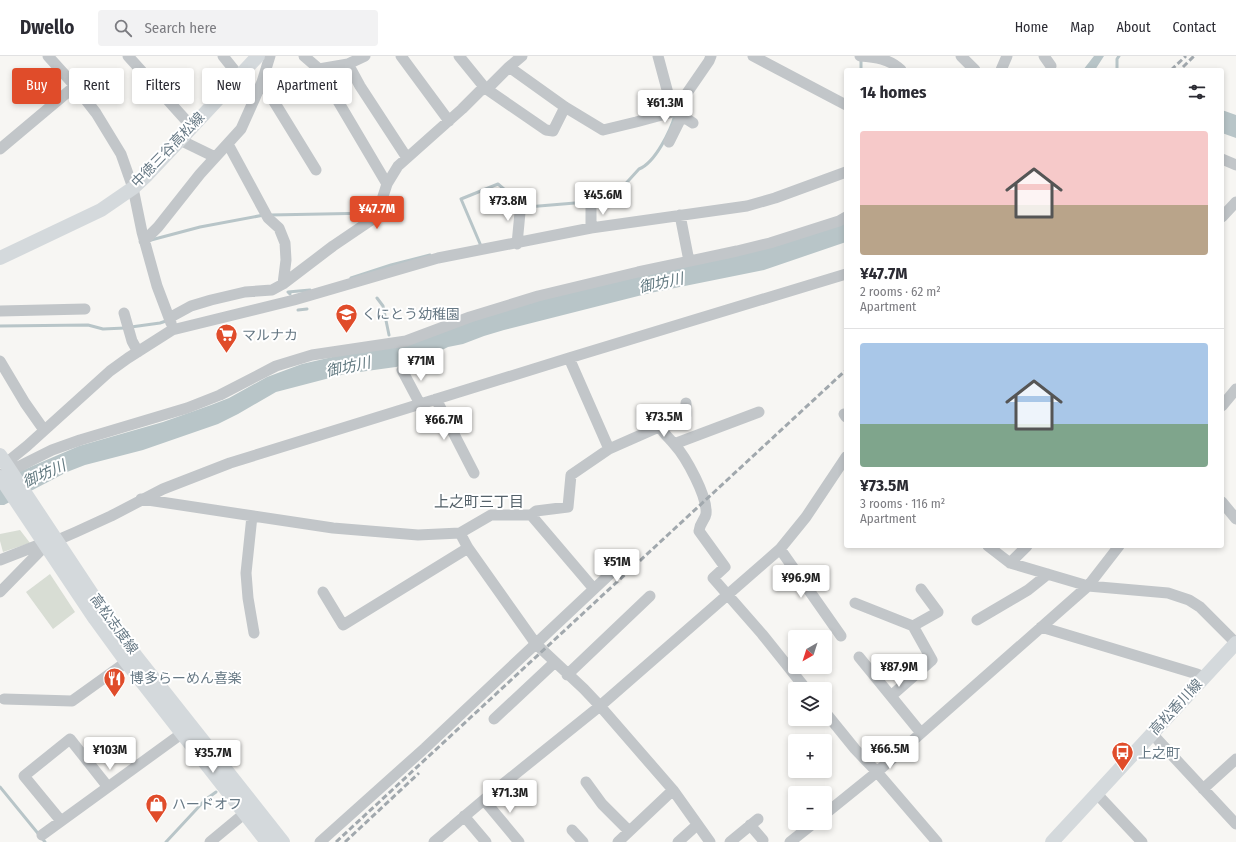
<!DOCTYPE html>
<html lang="en">
<head>
<meta charset="utf-8">
<style>
  :root { --surface:#fff; --page:#f2f2f3; --text:#2b2b33; --muted:#7c7c81; --line:#e1e1e2; --accent:#e04c2a }
  body { margin:0; font-family:"Fira Sans Condensed","Noto Sans JP",sans-serif; background:var(--page); color:var(--text); height:100vh; display:flex; flex-direction:column; font-size:15px; white-space:nowrap }
  * { box-sizing:border-box; margin:0 }
  p { font-size:13px; color:var(--muted) }
  .icon { flex:none; width:22px; height:22px; fill:none; stroke:currentColor; stroke-width:2; stroke-linecap:round; stroke-linejoin:round }
  .map { position:relative; flex:1; overflow:hidden }
  .sheet { position:absolute; left:844px; top:12px; width:380px; height:480px; display:flex; flex-direction:column; background:var(--surface); border-radius:4px; box-shadow:0 2px 6px #0003 }
  .sheet>* { flex:none }
  .hud { position:absolute; left:12px; top:12px; width:380px; height:36px; display:flex; gap:8px }
  .needle { width:26px; rotate:219deg }
  .buttons { position:absolute; left:788px; top:574px; display:grid; gap:8px }
  .buttons a { display:grid; place-items:center; width:44px; height:44px; border-radius:4px; background:var(--surface); box-shadow:0 2px 6px #0003; font-size:20px }
  .price { position:absolute; translate:-50% -34px; padding:0 9px; border-radius:4px; background:#fff; color:#222; font-size:13px; line-height:26px; filter:drop-shadow(0 1px 2px #0008) }
  .price::after { content:''; position:absolute; left:50%; top:24px; width:12px; height:9px; margin-left:-6px; background:inherit; clip-path:polygon(0 0,100% 0,50% 100%) }
  .price.current { background:var(--accent); color:#fff }
  ul { padding:0; list-style:none }
  li { display:grid; align-content:center; gap:8px; height:212px; padding:0 16px }
  li+li { border-top:1px solid var(--line) }
  li span { display:grid; place-items:center; height:124px; border-radius:4px; color:#555 }
  li>.icon { margin-inline-start:auto }
  span .icon { width:72px; height:72px; fill:#fffc; stroke-width:1 }
  li b { font-size:17px }
  h2 { display:flex; justify-content:space-between; align-items:center; height:48px; padding:0 16px; font-size:17px }
  .pill { padding:0 14px; border-radius:4px; background:var(--surface); box-shadow:0 2px 6px #0003; font-size:14px; line-height:36px }
  .pill.current { background:var(--accent); color:#fff }
  header { display:flex; align-items:center; gap:24px; box-sizing:border-box; height:56px; padding:0 20px; background:var(--surface); border-bottom:1px solid var(--line) }
  header strong { font-size:19px }
  nav { display:flex; gap:22px; margin-inline-start:auto; font-size:14px }
  .search { width:280px; height:36px; background:var(--page); display:flex; align-items:center; gap:10px; box-sizing:border-box; padding:0 14px; border-radius:4px; color:var(--muted); font-size:15px }
  .map>svg:first-child { display:block }
  .green { fill:#d8ddd4 }
  .water { fill:#b8c5c8 }
  .lines { fill:none; stroke-linecap:round; stroke-linejoin:round }
  .stream { stroke:#b8c5c8; stroke-width:3 }
  .minor { stroke:#c2c6c9; stroke-width:11 }
  .major { stroke:#d4d9dc; stroke-width:14 }
  .rail { stroke:#a1a8ad; stroke-width:3; stroke-dasharray:6 3; stroke-linecap:butt }
  .labels { text-anchor:middle; dominant-baseline:central; stroke-width:4; stroke-linejoin:round; paint-order:stroke }
  .street-label { font-size:14px; fill:#667884; stroke:#fff }
  .poi-label { font-size:14px; fill:#667884; stroke:#fff; text-anchor:start }
  .water-label { font-size:15px; font-style:italic; fill:#627980; stroke:#fff }
  .neighbourhood-label { font-size:15px; fill:#546169; stroke:#fff }
</style>
</head>
<body>
<header>
<strong>Dwello</strong>
<div class="search"><svg class="icon" aria-label="search" viewBox="0 0 24 24"><circle cx="10" cy="10" r="6"/><path d="M15 15l6 6"/></svg>Search here</div>
<nav><a>Home</a><a>Map</a><a>About</a><a>Contact</a></nav>
</header>
<div class="map">
<svg width="1236" height="786" viewBox="0 0 1236 786">
  <rect width="100%" height="100%" fill="#f7f6f3"/>
  <path class="green" d="M 20,474 L 30,487 L 3,496 L 0,485 L 0,478 Z
    M 50,518 L 75,556 L 53,573 L 26,536 Z"/>
  <path class="water" d="M 1094,0 L 1104,0 L 1095,14 L 1083,14 Z
    M 1222,54 L 1236,59 L 1236,82 L 1222,77 Z
    M 846,164 L 846,186 L 764,214 L 650,237 L 504,274 L 484,280 L 463,288 L 448,291 L 418,306 L 403,310 L 345,318 L 276,336 L 238,358 L 218,368 L 143,394 L 85,409 L 67,416 L 4,449 L 0,449 L 0,424 L 79,390 L 163,366 L 211,349 L 229,342 L 267,321 L 302,308 L 341,299 L 493,255 Z"/>
  <g class="lines">
    <path class="stream" d="M 861,14 L 861,2
      M 1117,14 L 1117,3 L 1119,0
      M 527,151 L 587,146
      M 600,152 L 609,146 L 639,113 C 655,107 671,74 675,59
      M 270,159 L 374,157
      M 151,184 L 200,171 L 264,159
      M 479,190 L 481,190 L 461,143 L 498,128 L 518,145
      M 351,222 L 391,209 L 430,199
      M 290,238 L 288,236 L 310,234
      M 377,242 L 383,250 L 389,279
      M 298,254 L 307,253
      M 0,270 L 88,269 L 103,273 L 125,272
      M 131,271 L 160,267 L 166,265
      M 0,731 L 45,786
      M 166,786 L 205,744 L 216,736"/>
    <path class="minor" d="M 48,0 L 75,30 L 96,57 L 121,98 L 133,132 L 142,176 L 157,230 L 171,267
      M 128,0 L 192,71
      M 223,0 L 239,20
      M 304,0 L 319,13 L 387,128
      M 401,0 L 449,65
      M 459,0 L 485,32 L 546,74 L 553,75 L 565,51
      M 658,0 L 673,56
      M 753,0 L 846,49
      M 860,0 C 875,1 890,3 901,14
      M 961,0 L 975,14
      M 1044,0 L 1051,10
      M 348,8 L 360,30 L 407,102
      M 509,11 L 565,51 L 603,74 L 636,66 L 673,56 L 676,53 L 709,5 L 711,0
      M 319,13 L 348,8 L 365,0
      M 1001,14 L 1007,0
      M 262,26 L 316,114
      M 678,55 L 682,60 L 693,67
      M 180,84 L 215,101
      M 669,86 L 682,60
      M 228,88 L 268,162 L 279,172 L 285,187 L 286,204 L 283,228
      M 0,93 L 75,30
      M 1222,103 L 1236,109
      M 680,159 L 689,205
      M 1222,161 L 1236,146
      M 591,172 L 591,148
      M 144,185 L 158,171 L 200,118 L 241,73 L 262,26 L 270,0
      M 517,188 L 521,146
      M 0,255 L 85,253
      M 124,257 L 132,285 L 138,296
      M 169,262 L 191,250 L 211,244 L 245,236 L 272,234 L 283,228 L 333,190 L 364,169 L 373,163 L 378,156 L 387,128 L 398,110 L 462,53 L 480,35 L 490,30 L 509,11 L 522,0
      M 0,305 L 25,347 L 44,374
      M 402,314 L 420,348
      M 436,343 L 474,417
      M 1222,350 L 1236,333
      M 844,358 L 846,361
      M 660,371 C 664,378 669,382 674,388 C 686,401 708,441 706,458 C 705,464 700,466 699,475 L 725,511 L 713,522 L 762,578 L 806,633
      M 674,388 L 759,356
      M 609,393 L 686,359 L 686,347
      M 6,407 L 27,390 L 110,315 L 128,302 L 172,274 L 294,244 L 438,202 L 591,172 L 747,150 L 775,142 L 846,116
      M 4,417 L 18,411 L 52,394 L 80,384 L 187,352 L 220,339 L 276,310 L 312,299 L 406,285 L 470,261 L 538,240 L 638,216 L 737,195 L 770,187 L 839,165 L 846,161
      M 141,443 L 333,472 L 418,479 L 460,477 L 468,492 L 536,588 L 584,633 L 600,650 L 673,734 L 710,786
      M 1222,446 L 1236,463
      M 252,460 L 246,517 L 248,542 L 254,577
      M 460,477 L 491,459 L 531,459 L 536,455 L 568,451 L 571,419 L 609,393 L 569,302
      M 988,490 L 1010,507 L 1088,530 L 1168,537 L 1189,544 L 1200,551 L 1236,587
      M 780,493 L 841,580
      M 0,504 L 36,490 L 46,489 L 76,476 L 111,460 L 163,433 L 230,407 L 569,302 L 846,218
      M 1010,507 L 1027,490
      M 594,533 L 625,504
      M 0,536 L 46,489
      M 323,536 L 343,569 L 468,492
      M 855,547 L 913,570 L 932,604 L 891,640
      M 977,564 L 1028,534 L 1048,518
      M 913,570 L 938,556 L 921,533
      M 1041,571 L 1197,618 L 1204,621
      M 859,601 L 921,677
      M 567,619 L 650,540
      M 4,643 L 72,645 L 132,602
      M 825,656 L 855,693 L 877,716 L 937,786
      M 494,663 L 555,606
      M 1150,679 L 1156,682 L 1236,768
      M 586,726 L 602,748 L 629,775
      M 1203,733 L 1236,703
      M 1097,738 L 1142,786
      M 484,744 L 519,786
      M 825,758 L 877,716 L 1088,530 L 1119,490
      M 464,760 L 486,786
      M 61,765 L 24,720 L 70,683 L 108,731
      M 750,769 L 763,784
      M 572,774 L 583,786
      M 42,779 L 188,673
      M 210,786 L 251,752
      M 320,786 L 425,692 L 594,533 L 531,459
      M 434,786 L 498,732 L 600,650 L 780,493 L 806,461 L 846,401
      M 618,786 L 673,734
      M 678,786 L 697,769
      M 730,786 L 758,763
      M 790,786 L 814,767"/>
    <path class="major" d="M 0,202 L 101,154 L 133,132 L 147,119 L 180,84 L 258,0
      M 0,399 L 104,556 L 136,600 L 283,786
      M 0,421 L 95,563 L 127,607 L 267,786
      M 1052,786 L 1236,587"/>
    <path class="rail" d="M 1183,11 L 1194,0
      M 1171,14 L 1186,0
      M 336,786 L 846,314
      M 345,786 L 419,717"/>
  </g>
  <defs>
    <symbol id="school-pin" viewBox="-11 -11 22 30"><path d="M0 17L-7.5 6A9.5 9.5 0 1 1 7.5 6Z" fill="#e04c2a" stroke="#fff"/><path d="M0-5L7-2L0 1L-7-2ZM-4 1L0 2.5L4 1V4Q0 6-4 4Z" fill="#fff"/></symbol>
    <symbol id="supermarket-pin" viewBox="-11 -11 22 30"><path d="M0 17L-7.5 6A9.5 9.5 0 1 1 7.5 6Z" fill="#e04c2a" stroke="#fff"/><path d="M-6-5.5h2.5l.6 2H6L4.5 2H-2.5L-4.4-4H-6ZM-1.5 3.2a1.3 1.3 0 1 0 .1 0ZM3 3.2a1.3 1.3 0 1 0 .1 0Z" fill="#fff"/></symbol>
    <symbol id="restaurant-pin" viewBox="-11 -11 22 30"><path d="M0 17L-7.5 6A9.5 9.5 0 1 1 7.5 6Z" fill="#e04c2a" stroke="#fff"/><path d="M-5-6h1v4h1v-4h1v4h1v-4h1v5L-1.5 .5V6h-2V.5L-5-1ZM5-6V6H3V1.5H1.5Q1.5-4 5-6Z" fill="#fff"/></symbol>
    <symbol id="bus-pin" viewBox="-11 -11 22 30"><path d="M0 17L-7.5 6A9.5 9.5 0 1 1 7.5 6Z" fill="#e04c2a" stroke="#fff"/><path d="M-5-6H5V4H4V6H2V4H-2V6H-4V4H-5ZM-3.5-4V0h7V-4ZM-3.5 1.2v1.5H-2V1.2ZM2 1.2v1.5H3.5V1.2Z" fill="#fff"/></symbol>
    <symbol id="shop-pin" viewBox="-11 -11 22 30"><path d="M0 17L-7.5 6A9.5 9.5 0 1 1 7.5 6Z" fill="#e04c2a" stroke="#fff"/><path d="M-5-2.5h2.3a2.7 3.5 0 0 1 5.4 0H5L5.5 6h-11ZM-1.5-2.5h3a1.5 2.3 0 0 0-3 0Z" fill="#fff"/></symbol>
  </defs>
  <g fill-rule="evenodd">
    <use href="#school-pin" x="334" y="246" width="25" height="34"/>
    <use href="#supermarket-pin" x="214" y="266" width="25" height="34"/>
    <use href="#restaurant-pin" x="102" y="610" width="25" height="34"/>
    <use href="#bus-pin" x="1110" y="684" width="25" height="34"/>
    <use href="#shop-pin" x="144" y="736" width="25" height="34"/>
  </g>
  <g class="labels">
    <g class="street-label">
      <text transform="translate(168 94) rotate(-46)">中徳三谷高松線</text>
      <text transform="translate(114 568) rotate(54)">高松志度線</text>
      <text transform="translate(1176 651) rotate(-47)">高松香川線</text>
    </g>
    <g class="poi-label">
      <text x="362" y="258">くにとう幼稚園</text>
      <text x="242" y="279">マルナカ</text>
      <text x="130" y="622">博多らーめん喜楽</text>
      <text x="1138" y="697">上之町</text>
      <text x="172" y="748">ハードオフ</text>
    </g>
    <g class="water-label">
      <text transform="translate(661 227) rotate(-12)">御坊川</text>
      <text transform="translate(348 311) rotate(-12)">御坊川</text>
      <text transform="translate(44 418) rotate(-24)">御坊川</text>
    </g>
    <g class="neighbourhood-label">
      <text x="479" y="446">上之町三丁目</text>
    </g>
  </g>
</svg>
<div class="buttons">
<a><svg class="needle" viewBox="-14 -14 28 28"><path d="M0-13l5 13h-10z" fill="#e53935"/><path d="M0 13l5-13h-10z" fill="#7c7c81"/></svg></a>
<a><svg class="icon" aria-label="layers" viewBox="0 0 24 24"><path d="M12 4l9 5-9 5-9-5zM3 14l9 5 9-5"/></svg></a>
<a>+</a>
<a>−</a>
</div>
<b class="price" style="left:665px;top:68px">¥61.3M</b>
<b class="price" style="left:603px;top:160px">¥45.6M</b>
<b class="price" style="left:508px;top:166px">¥73.8M</b>
<b class="price current" style="left:377px;top:174px">¥47.7M</b>
<b class="price" style="left:421px;top:326px">¥71M</b>
<b class="price" style="left:664px;top:382px">¥73.5M</b>
<b class="price" style="left:444px;top:385px">¥66.7M</b>
<b class="price" style="left:617px;top:527px">¥51M</b>
<b class="price" style="left:801px;top:543px">¥96.9M</b>
<b class="price" style="left:899px;top:632px">¥87.9M</b>
<b class="price" style="left:890px;top:714px">¥66.5M</b>
<b class="price" style="left:110px;top:715px">¥103M</b>
<b class="price" style="left:213px;top:718px">¥35.7M</b>
<b class="price" style="left:510px;top:758px">¥71.3M</b>
<div class="hud">
<a class="pill current">Buy</a>
<a class="pill">Rent</a>
<a class="pill">Filters</a>
<a class="pill">New</a>
<a class="pill">Apartment</a>
</div>
<section class="sheet">
<h2>14 homes<svg class="icon" aria-label="filters" viewBox="0 0 24 24"><path d="M4 7h16M4 17h16"/><circle cx="9" cy="7" r="2"/><circle cx="15" cy="17" r="2"/></svg></h2>
<ul>
<li><span style="background:linear-gradient(#f6c9c9 60%,#b9a48a 0)"><svg class="icon" aria-label="home" viewBox="0 0 24 24"><path d="M3 11l9-7 9 7M6 9v11h12V9"/></svg></span><div><b>¥47.7M</b><p>2 rooms · 62 m²</p><p>Apartment</p></div></li>
<li><span style="background:linear-gradient(#a9c7e8 65%,#7fa58c 0)"><svg class="icon" aria-label="home" viewBox="0 0 24 24"><path d="M3 11l9-7 9 7M6 9v11h12V9"/></svg></span><div><b>¥73.5M</b><p>3 rooms · 116 m²</p><p>Apartment</p></div></li>
</ul>
</section>
</div>
</body>
</html>
